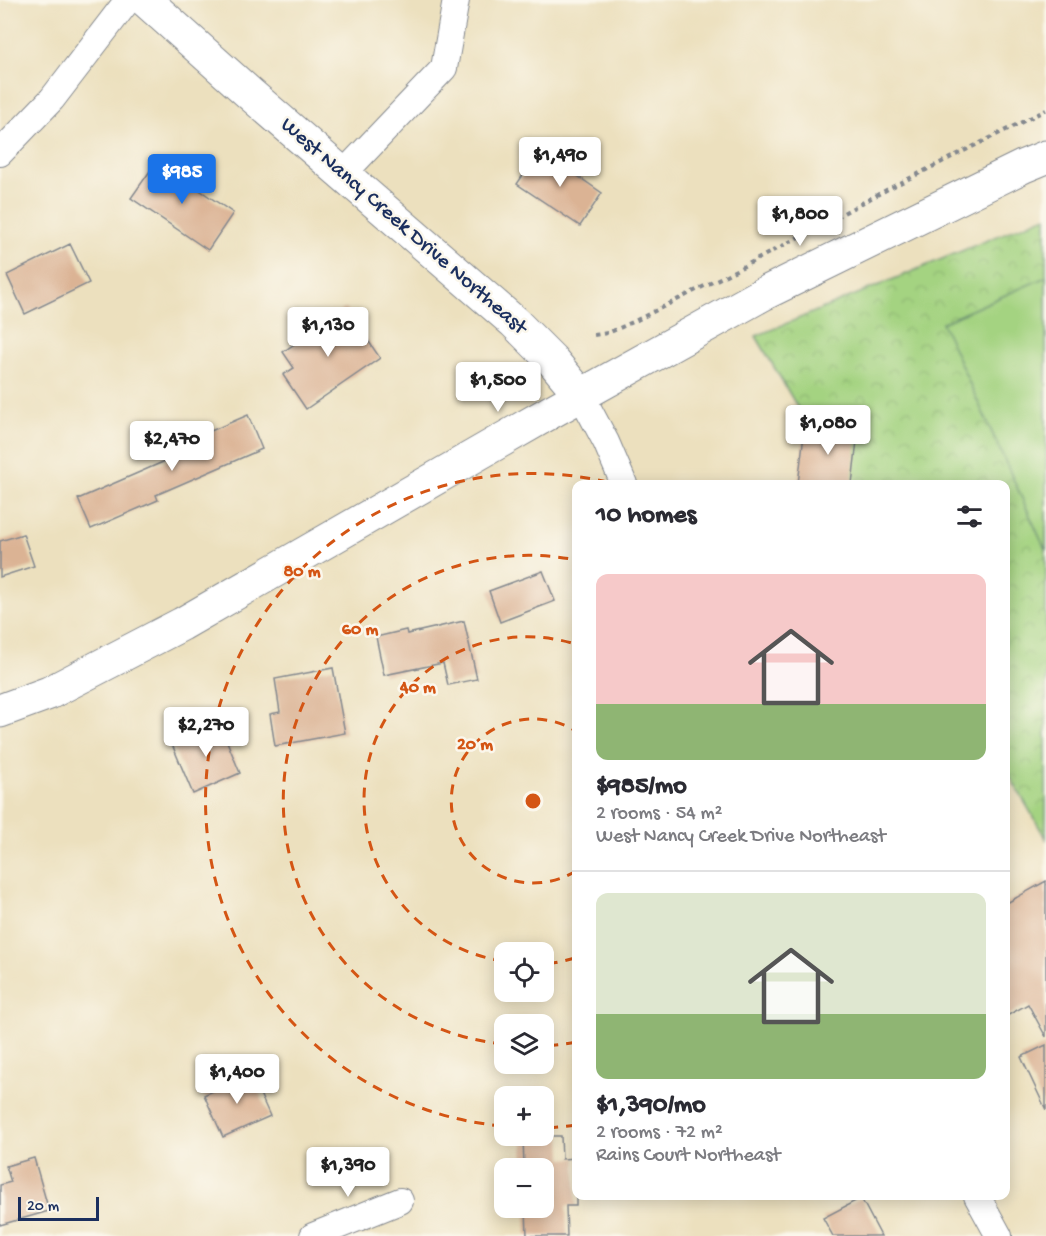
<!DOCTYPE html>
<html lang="en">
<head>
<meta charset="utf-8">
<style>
  :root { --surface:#fff; --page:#f2f2f3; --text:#2b2b33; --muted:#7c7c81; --line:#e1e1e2; --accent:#1a73e8 }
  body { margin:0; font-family:"Gochi Hand",sans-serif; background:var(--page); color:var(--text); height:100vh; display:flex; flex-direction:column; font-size:22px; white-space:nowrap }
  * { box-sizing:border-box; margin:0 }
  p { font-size:20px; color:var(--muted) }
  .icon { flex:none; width:33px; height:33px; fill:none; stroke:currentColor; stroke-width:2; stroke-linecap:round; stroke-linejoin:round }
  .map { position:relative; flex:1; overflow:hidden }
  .details { position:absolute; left:572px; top:480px; width:438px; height:720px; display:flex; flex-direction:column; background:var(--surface); border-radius:12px; box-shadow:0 3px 15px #0003 }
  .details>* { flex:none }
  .controls { position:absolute; left:494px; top:942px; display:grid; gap:12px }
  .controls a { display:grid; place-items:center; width:60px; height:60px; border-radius:12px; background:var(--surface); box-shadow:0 3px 15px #0003; font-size:30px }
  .scale { position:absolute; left:18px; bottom:15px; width:81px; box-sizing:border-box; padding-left:6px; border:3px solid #1b2f5e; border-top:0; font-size:16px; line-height:21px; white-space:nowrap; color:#1b2f5e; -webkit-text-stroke:4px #fbf7ec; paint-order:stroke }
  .price { position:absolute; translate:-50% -51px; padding:0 14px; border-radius:6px; background:#fff; color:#222; font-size:20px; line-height:39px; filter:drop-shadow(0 2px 3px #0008) }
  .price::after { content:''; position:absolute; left:50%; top:36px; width:18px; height:14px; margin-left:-9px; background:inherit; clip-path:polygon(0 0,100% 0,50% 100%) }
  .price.active { background:var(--accent); color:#fff }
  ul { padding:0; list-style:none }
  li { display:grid; align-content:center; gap:12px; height:318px; padding:0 24px }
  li+li { border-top:2px solid var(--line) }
  li span { display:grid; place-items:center; height:186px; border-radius:12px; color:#555 }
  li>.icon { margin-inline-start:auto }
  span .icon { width:108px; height:108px; fill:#fffc; stroke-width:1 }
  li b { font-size:26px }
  h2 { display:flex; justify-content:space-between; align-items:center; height:72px; padding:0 24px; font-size:26px }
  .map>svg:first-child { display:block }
  .park { fill:url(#park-crowns); stroke:#608170; stroke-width:1.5 }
  .pitch { fill:#a4d381; stroke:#608170; stroke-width:1.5 }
  .building { fill:#dbb394 }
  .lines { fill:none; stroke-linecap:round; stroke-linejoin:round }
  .street-casing { stroke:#84888e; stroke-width:28 }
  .secondary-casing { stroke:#84888e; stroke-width:35 }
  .path { stroke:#84888e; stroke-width:4; stroke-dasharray:4.5 4.5; stroke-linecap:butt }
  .street { stroke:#fff; stroke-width:26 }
  .secondary { stroke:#fff; stroke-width:33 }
  .ring { fill:none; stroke:#d45514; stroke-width:3; stroke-dasharray:10 8 }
  .labels { text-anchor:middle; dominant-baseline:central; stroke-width:5; stroke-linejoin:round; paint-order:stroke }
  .street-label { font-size:22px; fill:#1b2f5e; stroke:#fbf7ec }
  .centre { fill:#d45514; stroke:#fbf7ec; stroke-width:3 }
  .ring-label { font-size:18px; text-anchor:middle; font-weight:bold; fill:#d45514; stroke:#fbf7ec; stroke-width:5; stroke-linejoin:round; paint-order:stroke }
</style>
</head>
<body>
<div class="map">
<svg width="1046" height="1236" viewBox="0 0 1046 1236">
  <defs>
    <pattern id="park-crowns" width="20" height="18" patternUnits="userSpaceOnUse" patternTransform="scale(1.5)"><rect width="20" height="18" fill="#a4d381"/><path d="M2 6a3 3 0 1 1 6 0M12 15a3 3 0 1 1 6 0" fill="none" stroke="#8db572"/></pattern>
  </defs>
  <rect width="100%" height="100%" fill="#fbf7ec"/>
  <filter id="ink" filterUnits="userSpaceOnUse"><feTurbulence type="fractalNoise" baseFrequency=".0167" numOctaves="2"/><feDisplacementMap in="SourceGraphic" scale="12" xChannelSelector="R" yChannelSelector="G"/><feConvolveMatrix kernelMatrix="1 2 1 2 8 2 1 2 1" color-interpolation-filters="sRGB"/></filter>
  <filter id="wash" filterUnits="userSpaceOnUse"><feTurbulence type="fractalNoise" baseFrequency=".008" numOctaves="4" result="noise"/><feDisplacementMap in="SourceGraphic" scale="24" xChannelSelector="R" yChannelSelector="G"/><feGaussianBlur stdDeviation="1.35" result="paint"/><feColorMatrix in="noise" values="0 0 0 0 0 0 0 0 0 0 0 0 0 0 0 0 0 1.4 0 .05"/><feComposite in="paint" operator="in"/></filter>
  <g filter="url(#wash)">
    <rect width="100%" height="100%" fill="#ece0be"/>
    <path class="park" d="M 1046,216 L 1046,839 L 1005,768 L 1005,484 L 842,484 L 756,336 Z"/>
    <path class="pitch" d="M 1046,277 L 1046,551 L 942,323 Z"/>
    <g id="blocks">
      <path class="building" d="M 540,150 L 602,193 L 580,226 L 517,184 Z
        M 157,161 L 233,213 L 208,250 L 131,198 Z
        M 70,244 L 89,283 L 25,314 L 7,275 Z
        M 346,308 L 380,358 L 306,409 L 283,375 L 294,368 L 283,352 Z
        M 248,415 L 262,449 L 156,495 L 158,500 L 91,529 L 78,499 L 179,455 L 176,446 Z
        M 805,426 L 858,432 L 852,484 L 798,484 Z
        M 23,534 L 34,566 L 0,577 L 0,541 Z
        M 543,571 L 555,601 L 500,622 L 489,591 Z
        M 464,621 L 477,679 L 448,685 L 443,663 L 384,675 L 376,637 L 406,630 L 407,634 Z
        M 333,668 L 345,733 L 275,746 L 270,714 L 280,712 L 275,679 Z
        M 219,722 L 240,773 L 193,794 L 171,742 Z
        M 1046,881 L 1046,1037 L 1028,1004 L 1005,1017 L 1005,904 Z
        M 1046,1045 L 1046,1110 L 1021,1057 Z
        M 251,1074 L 270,1116 L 223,1137 L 204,1095 Z
        M 523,1136 L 561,1136 L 562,1159 L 576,1158 L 576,1206 L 566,1206 L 567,1236 L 527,1236 L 526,1208 L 543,1208 L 543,1168 L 524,1168 Z
        M 34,1158 L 49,1211 L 0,1225 L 0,1185 L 11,1182 L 6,1166 Z
        M 861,1198 L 881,1236 L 833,1236 L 823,1218 Z"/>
    </g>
  </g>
  <g filter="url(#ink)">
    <use href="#blocks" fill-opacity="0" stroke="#84888e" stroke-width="1.5"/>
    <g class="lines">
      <defs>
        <path id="street" d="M 0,153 L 52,99 L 128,0
          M 343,174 L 444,68 L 456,0
          M 581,395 L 606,442 L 624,484
          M 977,1196 L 999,1236
          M 313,1236 L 400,1201"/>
        <path id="secondary" d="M 145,0 L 249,93 L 514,322 L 551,359 L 581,395
          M 0,711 L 49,693 L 182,624 L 549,413 L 763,294 L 1024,166 L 1046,157"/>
      </defs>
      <use href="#street" class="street-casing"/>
      <use href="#secondary" class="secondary-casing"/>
      <path class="path" d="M 594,335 L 608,333 L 633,322 L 754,261 L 890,188 L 1046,110"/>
      <use href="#street" class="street"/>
      <use href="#secondary" class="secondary"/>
    </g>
  </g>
  <g class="ring">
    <path d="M576 871A82 82 0 1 1 576 731"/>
    <path d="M575 958A163 163 0 0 1 544 964M503 961A163 163 0 1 1 575 644"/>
    <path d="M576 1042A245 245 0 0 1 544 1046M503 1044A245 245 0 1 1 576 560"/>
    <path d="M576 1125A327 327 0 0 1 544 1128M502 1126A327 327 0 1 1 615 484"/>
  </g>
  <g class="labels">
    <g class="street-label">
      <text transform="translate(403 227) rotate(41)">West Nancy Creek Drive Northeast</text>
    </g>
  </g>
  <circle cx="533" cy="801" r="9" class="centre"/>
  <g class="ring-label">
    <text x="302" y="576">80 m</text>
    <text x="360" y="634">60 m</text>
    <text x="418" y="692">40 m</text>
    <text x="475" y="749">20 m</text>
  </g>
</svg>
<div class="controls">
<a><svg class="icon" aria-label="locate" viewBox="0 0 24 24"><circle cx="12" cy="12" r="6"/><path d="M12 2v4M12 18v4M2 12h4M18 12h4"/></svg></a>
<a><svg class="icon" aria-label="layers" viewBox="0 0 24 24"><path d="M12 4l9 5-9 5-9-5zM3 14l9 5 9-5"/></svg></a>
<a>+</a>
<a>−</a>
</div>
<div class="scale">20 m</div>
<b class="price" style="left:560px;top:188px">$1,490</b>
<b class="price active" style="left:182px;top:205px">$985</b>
<b class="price" style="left:800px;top:247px">$1,800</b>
<b class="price" style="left:328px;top:358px">$1,130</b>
<b class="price" style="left:498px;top:413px">$1,500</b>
<b class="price" style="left:828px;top:456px">$1,080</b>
<b class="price" style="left:172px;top:472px">$2,470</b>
<b class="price" style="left:206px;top:758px">$2,270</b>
<b class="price" style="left:237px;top:1105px">$1,400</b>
<b class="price" style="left:348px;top:1198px">$1,390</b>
<section class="details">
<h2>10 homes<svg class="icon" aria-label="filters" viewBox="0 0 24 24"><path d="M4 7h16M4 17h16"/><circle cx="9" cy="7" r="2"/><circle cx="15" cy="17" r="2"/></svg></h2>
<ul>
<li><span style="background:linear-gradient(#f6c9c9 70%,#8fb573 0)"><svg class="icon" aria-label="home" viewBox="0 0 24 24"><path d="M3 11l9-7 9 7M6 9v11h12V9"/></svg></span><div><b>$985/mo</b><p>2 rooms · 54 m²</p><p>West Nancy Creek Drive Northeast</p></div></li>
<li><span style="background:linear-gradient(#dfe7d0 65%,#8fb573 0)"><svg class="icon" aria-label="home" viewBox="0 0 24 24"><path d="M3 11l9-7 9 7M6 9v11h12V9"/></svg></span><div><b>$1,390/mo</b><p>2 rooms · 72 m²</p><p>Rains Court Northeast</p></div></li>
</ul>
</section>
</div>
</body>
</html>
